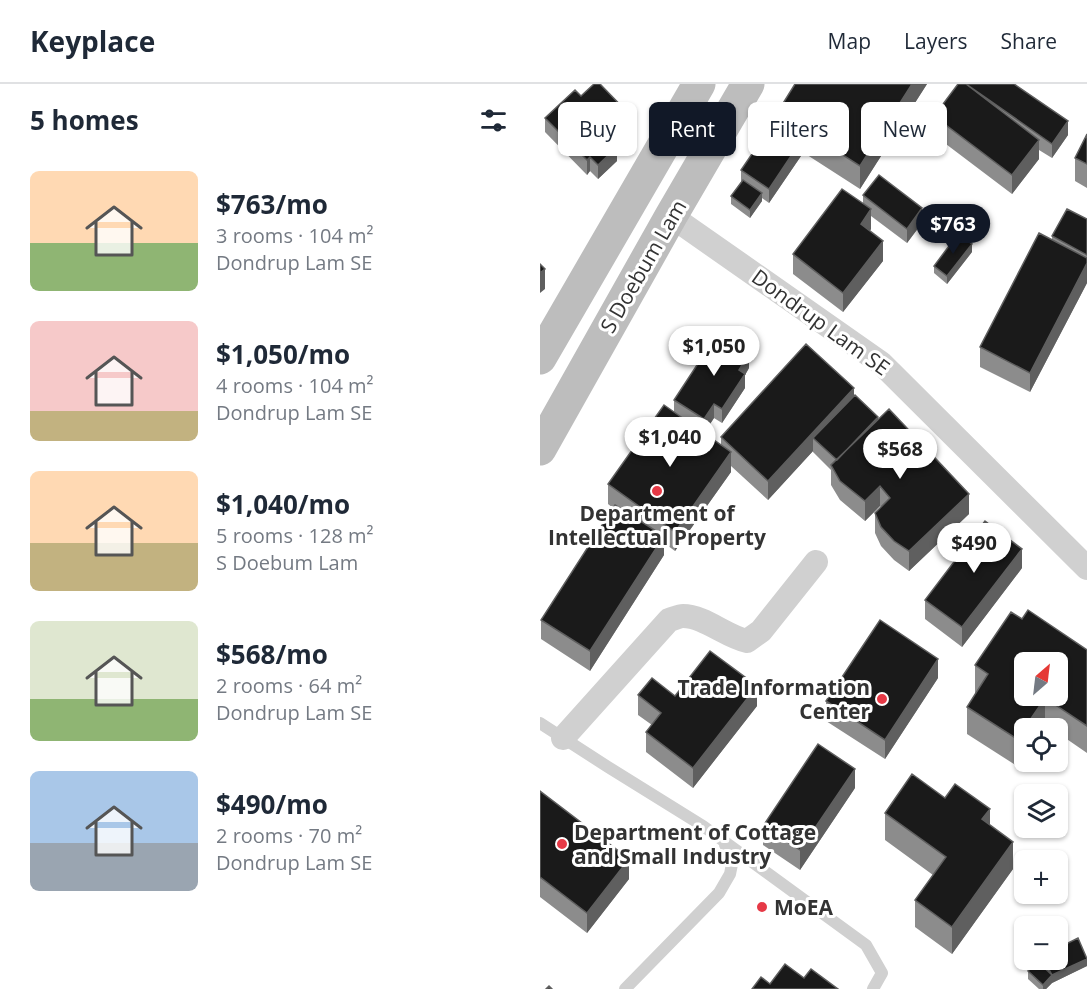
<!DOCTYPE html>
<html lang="en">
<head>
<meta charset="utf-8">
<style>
  :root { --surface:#fff; --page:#f2f2f3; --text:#1f2937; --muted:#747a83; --line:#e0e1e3; --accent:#111827 }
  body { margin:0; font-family:"Open Sans",sans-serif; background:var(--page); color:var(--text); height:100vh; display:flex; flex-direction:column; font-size:22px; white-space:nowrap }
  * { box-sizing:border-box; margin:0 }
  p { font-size:20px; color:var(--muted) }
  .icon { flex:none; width:33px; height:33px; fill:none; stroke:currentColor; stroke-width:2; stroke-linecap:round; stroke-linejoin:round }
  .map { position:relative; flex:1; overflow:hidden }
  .drawer { display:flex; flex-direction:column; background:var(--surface); width:540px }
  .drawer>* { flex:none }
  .banner { position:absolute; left:18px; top:18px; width:438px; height:54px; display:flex; gap:12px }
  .needle { width:39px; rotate:28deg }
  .buttons { position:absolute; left:474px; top:568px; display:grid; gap:12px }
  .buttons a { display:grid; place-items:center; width:54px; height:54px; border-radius:9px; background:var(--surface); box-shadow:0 2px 4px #0004; font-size:30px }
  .price { position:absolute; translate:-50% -51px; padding:0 14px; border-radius:21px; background:#fff; color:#222; font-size:20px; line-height:39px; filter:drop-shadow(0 2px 3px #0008) }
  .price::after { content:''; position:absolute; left:50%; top:36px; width:18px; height:14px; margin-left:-9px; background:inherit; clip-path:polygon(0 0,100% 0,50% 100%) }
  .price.active { background:var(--accent); color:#fff }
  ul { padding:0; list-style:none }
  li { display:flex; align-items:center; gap:18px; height:150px; padding:0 30px }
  li span { display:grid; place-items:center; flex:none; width:168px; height:120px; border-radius:9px; color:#555 }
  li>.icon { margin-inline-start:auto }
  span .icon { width:72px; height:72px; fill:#fffc; stroke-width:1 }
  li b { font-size:26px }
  h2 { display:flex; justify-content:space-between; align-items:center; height:72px; padding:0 30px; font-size:26px }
  .chip { padding:0 21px; border-radius:9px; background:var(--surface); box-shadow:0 2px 4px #0004; font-size:21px; line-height:54px }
  .chip.active { background:var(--accent); color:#fff }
  header { display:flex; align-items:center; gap:36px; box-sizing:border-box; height:84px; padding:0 30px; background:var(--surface); border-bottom:2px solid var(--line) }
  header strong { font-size:28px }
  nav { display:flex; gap:33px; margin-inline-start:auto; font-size:21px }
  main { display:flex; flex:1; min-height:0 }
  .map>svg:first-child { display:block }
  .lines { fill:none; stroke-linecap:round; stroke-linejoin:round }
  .service { stroke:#d0d0d0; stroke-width:12 }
  .minor { stroke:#d0d0d0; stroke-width:24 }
  .secondary { stroke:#bdbdbd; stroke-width:33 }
  .wall { fill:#8c8c8c }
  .shaded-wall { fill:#5f5f5f }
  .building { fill:#1a1a1a; stroke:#5f5f5f; stroke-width:1.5; fill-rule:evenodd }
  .poi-dot { fill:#e63946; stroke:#fff; stroke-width:2 }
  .labels { text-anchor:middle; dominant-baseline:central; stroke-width:6; stroke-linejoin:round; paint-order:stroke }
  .street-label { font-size:21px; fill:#333; stroke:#fff }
  .poi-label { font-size:21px; font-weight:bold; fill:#333; stroke:#fff; text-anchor:start }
</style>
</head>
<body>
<header>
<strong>Keyplace</strong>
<nav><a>Map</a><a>Layers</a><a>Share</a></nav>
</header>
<main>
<section class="drawer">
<h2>5 homes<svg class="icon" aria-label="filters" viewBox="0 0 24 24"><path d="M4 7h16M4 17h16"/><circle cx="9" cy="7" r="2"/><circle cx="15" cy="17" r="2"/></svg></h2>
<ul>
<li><span style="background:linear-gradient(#ffd9b3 60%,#8fb573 0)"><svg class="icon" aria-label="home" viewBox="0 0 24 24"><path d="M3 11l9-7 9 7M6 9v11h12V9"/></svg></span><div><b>$763/mo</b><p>3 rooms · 104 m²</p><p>Dondrup Lam SE</p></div></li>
<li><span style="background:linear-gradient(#f6c9c9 75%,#c2b280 0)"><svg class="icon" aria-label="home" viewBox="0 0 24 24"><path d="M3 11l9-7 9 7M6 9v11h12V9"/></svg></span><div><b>$1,050/mo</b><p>4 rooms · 104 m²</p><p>Dondrup Lam SE</p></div></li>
<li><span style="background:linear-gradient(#ffd9b3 60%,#c2b280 0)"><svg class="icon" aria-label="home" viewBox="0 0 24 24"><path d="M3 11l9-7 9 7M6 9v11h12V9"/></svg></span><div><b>$1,040/mo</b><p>5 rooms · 128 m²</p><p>S Doebum Lam</p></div></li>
<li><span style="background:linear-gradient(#dfe7d0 65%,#8fb573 0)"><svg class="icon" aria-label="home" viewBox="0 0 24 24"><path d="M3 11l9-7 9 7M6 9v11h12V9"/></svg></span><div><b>$568/mo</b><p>2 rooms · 64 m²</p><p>Dondrup Lam SE</p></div></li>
<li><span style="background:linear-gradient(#a9c7e8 60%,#9aa5b1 0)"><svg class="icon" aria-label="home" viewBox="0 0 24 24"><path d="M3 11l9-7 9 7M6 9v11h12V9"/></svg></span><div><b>$490/mo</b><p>2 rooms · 70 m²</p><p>Dondrup Lam SE</p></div></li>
</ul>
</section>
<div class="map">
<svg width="547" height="905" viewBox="0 0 547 905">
  <rect width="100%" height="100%" fill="#fff"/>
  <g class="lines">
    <path class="service" d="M 0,639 L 68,683 L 163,742 L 326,861 L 342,889 L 333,905
      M 85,905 L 179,809 L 190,790 L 192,780 L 190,768 L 185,761"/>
    <path class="minor" d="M 131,132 L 341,279 L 547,484
      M 23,654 L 129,536 C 133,535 139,532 143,532 C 164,532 187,553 207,557 L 221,547 L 276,478"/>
    <path class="secondary" d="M 0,274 L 159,0
      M 0,365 L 131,132 L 208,0"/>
  </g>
  <path class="wall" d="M 387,0 L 320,105 L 261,67 L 261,72 L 229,119 L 222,114 L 222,117 L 210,134 L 191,120 L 191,112 L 201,98 L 201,86 L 237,42 L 237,29 Z
    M 417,0 L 474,0 L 528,51 L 512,74 L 499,66 L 499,75 L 472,110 L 394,51 L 394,32 L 417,2 Z
    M 41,12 L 92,48 L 76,62 L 77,77 L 58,95 L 50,87 L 47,91 L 5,48 L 5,34 Z
    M 547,50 L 547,104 L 535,97 L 535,74 Z
    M 323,111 L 382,139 L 367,159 L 331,132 L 331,145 L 330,147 L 343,177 L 303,228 L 253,190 L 253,170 L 323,120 Z
    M 547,135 L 547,199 L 490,308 L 440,283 L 440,263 L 512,156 L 512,152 Z
    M 432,168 L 407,200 L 394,189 L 394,182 Z
    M 209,284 L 205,291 L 205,304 L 182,339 L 174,334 L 164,349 L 181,361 L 181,353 L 314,312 L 429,430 L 369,487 L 354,476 L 341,462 L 335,449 L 335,429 L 341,423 L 340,422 L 325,437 L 300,416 L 291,401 L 291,386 L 273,368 L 273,367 L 228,416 L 191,382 L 191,388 L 135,467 L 124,459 L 124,471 L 50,587 L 1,555 L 1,536 L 73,424 L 68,420 L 68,400 L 134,328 L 134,316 Z
    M 482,484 L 422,563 L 385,535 L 385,516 Z
    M 482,535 L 547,566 L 547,669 L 518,649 L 518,645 L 511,645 L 505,641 L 484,645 L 484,671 L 477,682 L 427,650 L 427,623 L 436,609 L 435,609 L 435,581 Z
    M 398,594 L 345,675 L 286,637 L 286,617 Z
    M 98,611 L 135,612 L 217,622 L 153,704 L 106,668 L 106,648 L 112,641 L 98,631 Z
    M 315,704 L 260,786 L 223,761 L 223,742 Z
    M 0,707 L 89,795 L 47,849 L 0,813 Z
    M 405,714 L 450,741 L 473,785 L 412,870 L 375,843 L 375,816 L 393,791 L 345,756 L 345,729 Z
    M 547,873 L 547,882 L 512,899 L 506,905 L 499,905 L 488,895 L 488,887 L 505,885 L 502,879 L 502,876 L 518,876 Z"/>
  <path class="shaded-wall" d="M 372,0 L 387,0 L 320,105 L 320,82 Z
    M 92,33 L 92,48 L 69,69 L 69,55 Z
    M 528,37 L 528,51 L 512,74 L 512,60 Z
    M 499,56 L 499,75 L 472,110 L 472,91 Z
    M 261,57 L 261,72 L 229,119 L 229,105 Z
    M 77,63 L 77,77 L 58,95 L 58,81 Z
    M 50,73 L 50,87 L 47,91 L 47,76 Z
    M 222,109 L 222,117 L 210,134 L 210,126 Z
    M 382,124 L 382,139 L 367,159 L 367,145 Z
    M 331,125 L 331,145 L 321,159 L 321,140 Z
    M 343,157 L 343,177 L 303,228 L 303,209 Z
    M 432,160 L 432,168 L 407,200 L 407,192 Z
    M 547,179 L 547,199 L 490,308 L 490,289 Z
    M 5,185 L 5,205 L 0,209 L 0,189 Z
    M 209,269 L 209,284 L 205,291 L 205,304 L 182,339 L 182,325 L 199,286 Z
    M 314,304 L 314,324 L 273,354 L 273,367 L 228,416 L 228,397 Z
    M 174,320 L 174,334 L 164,349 L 164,335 Z
    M 338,333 L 338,347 L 297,376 Z
    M 191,368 L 191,388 L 135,467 L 135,448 Z
    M 340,402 L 340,422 L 325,437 L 325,417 Z
    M 429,410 L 429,430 L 369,487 L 369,467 Z
    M 124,452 L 124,471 L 50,587 L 50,567 Z
    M 482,465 L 482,484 L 422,563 L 422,543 Z
    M 398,575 L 398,594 L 345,675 L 345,656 Z
    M 217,602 L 217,622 L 153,704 L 153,684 Z
    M 505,614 L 505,641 L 502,645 L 484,645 L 484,671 L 477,682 L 477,655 Z
    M 315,685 L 315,704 L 260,786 L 260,766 Z
    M 450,725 L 450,752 L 442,735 Z
    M 473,758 L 473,785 L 412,870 L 412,843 Z
    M 89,775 L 89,795 L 47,849 L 47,829 Z
    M 547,875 L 547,882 L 512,899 L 506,905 L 503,905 L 503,901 L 512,891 Z"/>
  <path class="building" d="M 54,0 L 60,0 L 92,33 L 69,55 L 77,63 L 58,81 L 50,73 L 47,76 L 5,34 L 35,6 L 41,12 Z
    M 255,0 L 372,0 L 320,82 L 237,29 Z
    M 418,0 L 426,0 L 499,56 L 472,91 L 394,32 Z
    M 426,0 L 474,0 L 528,37 L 512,60 Z
    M 233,39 L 261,57 L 229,105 L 201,86 Z
    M 547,50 L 547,80 L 535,74 Z
    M 339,91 L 382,124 L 367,145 L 323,111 Z
    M 203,96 L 222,109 L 210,126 L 191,112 Z
    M 302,105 L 331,125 L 321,140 L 343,157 L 303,209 L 253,170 Z
    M 527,125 L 547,135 L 547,171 L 512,152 Z
    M 499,149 L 547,174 L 547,179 L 490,289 L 440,263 Z
    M 418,150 L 432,160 L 407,192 L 394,182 Z
    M 0,180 L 5,185 L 0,189 Z
    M 178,249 L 209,269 L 199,286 L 205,290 L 182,325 L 174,320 L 164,335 L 134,316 Z
    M 266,260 L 314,304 L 228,397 L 181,353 Z
    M 315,311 L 338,333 L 297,376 L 273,354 Z
    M 124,321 L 191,368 L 135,448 L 68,400 Z
    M 349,325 L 429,410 L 369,467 L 354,457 L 341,443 L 335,429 L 350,414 L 340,402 L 325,417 L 300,397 L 291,381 Z
    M 75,421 L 124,452 L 50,567 L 1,536 Z
    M 445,437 L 482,465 L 422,543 L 385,516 Z
    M 488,526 L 547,566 L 547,642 L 505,614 L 477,655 L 427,623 L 448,590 L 435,581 L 471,528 L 482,535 ZM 484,579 L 518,579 L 518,612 L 484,612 Z
    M 340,536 L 398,575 L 345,656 L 286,617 Z
    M 170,567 L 217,602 L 153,684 L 106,648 L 121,629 L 98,611 L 112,594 L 135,612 Z
    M 278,660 L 315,685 L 260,766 L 223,742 Z
    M 372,690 L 405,714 L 415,700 L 450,725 L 442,735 L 473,758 L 412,843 L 375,816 L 406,773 L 345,729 Z
    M 0,707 L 89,775 L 47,829 L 0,793 Z
    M 538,854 L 547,875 L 512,891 L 504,876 L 518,876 L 518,864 Z
    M 497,877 L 512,891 L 503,901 L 488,887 Z
    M 245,880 L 264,894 L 271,885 L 298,905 L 212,905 L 221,893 L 230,900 Z
    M 9,902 L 12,905 L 6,905 Z"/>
  <g class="poi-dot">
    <circle cx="117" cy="407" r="6"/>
    <circle cx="342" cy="615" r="6"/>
    <circle cx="22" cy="760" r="6"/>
    <circle cx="222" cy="823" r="6"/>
  </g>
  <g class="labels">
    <g class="street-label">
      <text transform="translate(103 182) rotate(-60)">S Doebum Lam</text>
      <text transform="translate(281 238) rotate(36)">Dondrup Lam SE</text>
    </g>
    <g class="poi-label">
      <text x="117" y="429" text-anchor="middle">Department of<tspan x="117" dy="24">Intellectual Property</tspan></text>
      <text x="330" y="603" text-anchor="end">Trade Information<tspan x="330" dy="24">Center</tspan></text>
      <text x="34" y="748">Department of Cottage<tspan x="34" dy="24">and Small Industry</tspan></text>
      <text x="234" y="823">MoEA</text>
    </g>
  </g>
</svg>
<div class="buttons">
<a><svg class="needle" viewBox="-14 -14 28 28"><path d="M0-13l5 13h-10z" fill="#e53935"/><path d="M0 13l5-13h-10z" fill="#747a83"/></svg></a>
<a><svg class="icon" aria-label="locate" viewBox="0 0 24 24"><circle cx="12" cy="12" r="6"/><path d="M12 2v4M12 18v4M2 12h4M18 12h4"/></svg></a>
<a><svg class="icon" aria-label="layers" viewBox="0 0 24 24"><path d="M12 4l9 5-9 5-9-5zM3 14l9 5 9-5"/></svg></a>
<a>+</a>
<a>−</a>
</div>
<b class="price active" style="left:413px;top:171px">$763</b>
<b class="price" style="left:174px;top:293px">$1,050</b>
<b class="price" style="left:130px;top:384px">$1,040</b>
<b class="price" style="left:360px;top:396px">$568</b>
<b class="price" style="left:434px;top:490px">$490</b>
<div class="banner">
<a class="chip">Buy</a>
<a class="chip active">Rent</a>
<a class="chip">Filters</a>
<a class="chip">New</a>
</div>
</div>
</main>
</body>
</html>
